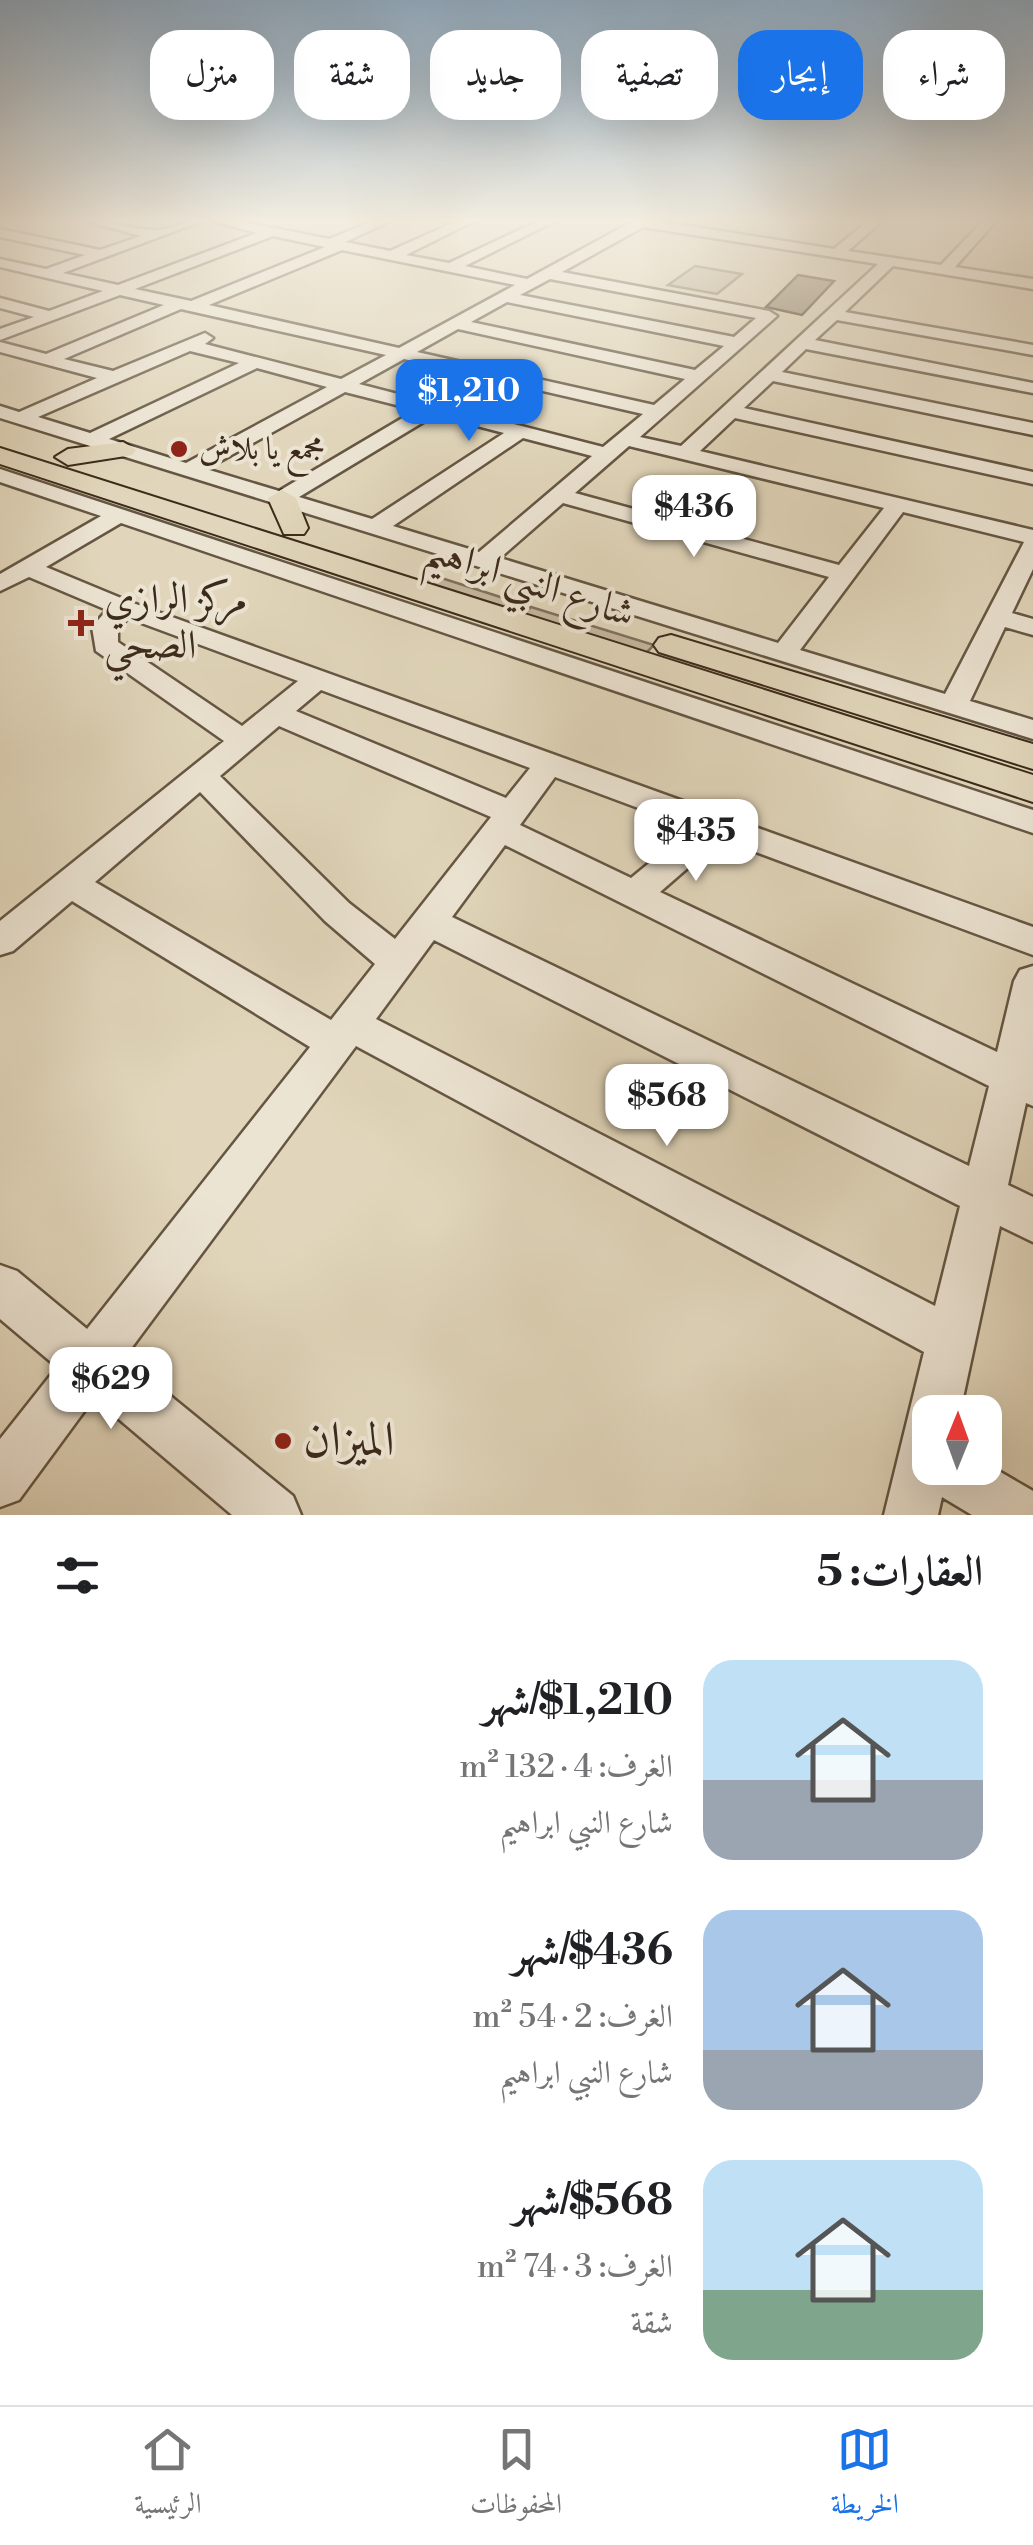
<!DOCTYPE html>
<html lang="ar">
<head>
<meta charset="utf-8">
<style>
  :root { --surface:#fff; --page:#f6f6f6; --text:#202124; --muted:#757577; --line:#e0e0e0; --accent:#1a73e8 }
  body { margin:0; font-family:"Libre Bodoni",Amiri,serif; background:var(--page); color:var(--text); direction:rtl; height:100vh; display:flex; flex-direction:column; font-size:38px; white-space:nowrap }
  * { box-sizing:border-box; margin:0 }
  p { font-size:32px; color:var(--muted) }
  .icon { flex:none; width:55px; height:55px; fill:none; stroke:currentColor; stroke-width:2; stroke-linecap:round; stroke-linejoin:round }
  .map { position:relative; height:1515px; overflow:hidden; direction:ltr }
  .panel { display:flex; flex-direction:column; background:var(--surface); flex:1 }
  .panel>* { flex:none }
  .banner { position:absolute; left:30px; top:30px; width:975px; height:90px; direction:rtl; display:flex; gap:20px }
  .needle { width:65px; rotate:1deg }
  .fabs { position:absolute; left:912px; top:1395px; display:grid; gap:20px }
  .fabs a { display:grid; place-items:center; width:90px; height:90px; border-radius:20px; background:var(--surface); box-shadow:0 10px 40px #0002; font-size:50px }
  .price { position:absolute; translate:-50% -85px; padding:0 22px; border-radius:20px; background:#fff; color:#222; font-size:32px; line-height:65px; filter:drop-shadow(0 2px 5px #0008) }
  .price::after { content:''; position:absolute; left:50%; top:60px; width:30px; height:22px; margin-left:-15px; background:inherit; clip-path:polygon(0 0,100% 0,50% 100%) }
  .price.on { background:var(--accent); color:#fff }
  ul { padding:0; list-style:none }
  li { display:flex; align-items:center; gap:30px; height:250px; padding:0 50px }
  li span { display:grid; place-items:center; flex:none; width:280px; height:200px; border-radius:30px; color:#555 }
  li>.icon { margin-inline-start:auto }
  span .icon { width:120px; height:120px; fill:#fffc; stroke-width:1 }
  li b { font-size:42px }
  h2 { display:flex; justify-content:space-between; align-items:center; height:120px; padding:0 50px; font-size:42px }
  .tag { padding:0 35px; border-radius:30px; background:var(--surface); box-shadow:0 10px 40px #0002; font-size:35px; line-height:90px }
  .tag.on { background:var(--accent); color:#fff }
  .tab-bar { display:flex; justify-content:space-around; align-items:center; height:140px; border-top:2px solid var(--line); background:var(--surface); font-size:28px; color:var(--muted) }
  .tab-bar a { display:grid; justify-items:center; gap:5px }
  .tab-bar .on { color:var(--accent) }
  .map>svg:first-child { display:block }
  .green { fill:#c5b9a0; stroke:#80725e; stroke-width:2.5 }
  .building { fill:#92846e; stroke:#3c2b1b; stroke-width:2.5 }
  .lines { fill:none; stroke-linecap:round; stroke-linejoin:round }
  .minor-casing { stroke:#655643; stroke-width:5 }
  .major-casing { stroke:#3c2b1b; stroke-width:4 }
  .minor { fill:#ece4d3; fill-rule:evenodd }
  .major { fill:#e1d6bb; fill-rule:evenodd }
  .poi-dot { fill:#8f2418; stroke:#ece4d3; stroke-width:4 }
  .labels { text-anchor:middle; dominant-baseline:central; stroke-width:8; stroke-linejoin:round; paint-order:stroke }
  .far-poi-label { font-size:32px; fill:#3c2b1b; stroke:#ece4d3; text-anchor:start }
  .street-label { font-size:40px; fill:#3c2b1b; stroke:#ece4d3 }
  .poi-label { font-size:40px; fill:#3c2b1b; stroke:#ece4d3; text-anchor:start }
  .near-poi-label { font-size:48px; fill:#3c2b1b; stroke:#ece4d3; text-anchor:start }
</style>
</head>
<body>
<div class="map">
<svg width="1033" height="1515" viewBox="0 0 1033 1515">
  <rect width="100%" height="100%" fill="#e1d6bb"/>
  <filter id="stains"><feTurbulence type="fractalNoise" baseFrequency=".002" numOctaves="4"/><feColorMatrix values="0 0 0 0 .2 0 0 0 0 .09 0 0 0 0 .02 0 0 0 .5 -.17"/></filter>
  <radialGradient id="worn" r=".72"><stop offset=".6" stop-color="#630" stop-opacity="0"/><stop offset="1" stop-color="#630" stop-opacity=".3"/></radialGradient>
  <path class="green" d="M 695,266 L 742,274 L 717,294 L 668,285 Z
    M 429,574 L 525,605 L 517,613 L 421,581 Z
    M 531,607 L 654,645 L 646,653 L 524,614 Z"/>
  <path class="building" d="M 798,275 L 834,281 L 802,315 L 766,307 Z"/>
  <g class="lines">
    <defs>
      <path id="minor" d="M 86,221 C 109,221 130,229 153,230 C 169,231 185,221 202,221 L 63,273 L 118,285 L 257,233 L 212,221 L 239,221 L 329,239 L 373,221 L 391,221 L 345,242 L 390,251 L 457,221 L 474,221 L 406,255 L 449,263 L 538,221 L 555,221 L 465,266 L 527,279 L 628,224 L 624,221 L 657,221 L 834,249 L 868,221 L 882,221 L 848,251 L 941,265 L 983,221 L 996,221 L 955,267 L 1033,279 L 1033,289 L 893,266 L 845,312 L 1033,345 L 1033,355 L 837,320 L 815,340 L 1033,383 L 1033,393 L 806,349 L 782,372 L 1033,423 L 1033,435 L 773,381 L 744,408 L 1033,472 L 1033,484 L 735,418 L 700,451 L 1033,530 L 1033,569 L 1012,613 L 1033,619 L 1033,635 L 1005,627 L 970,701 L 1033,720 L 1033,739 L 0,418 L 0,406 L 19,412 L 97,378 L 0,352 L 0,342 L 46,354 L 164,305 L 120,295 L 0,340 L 0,329 L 34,317 L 0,308 L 0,298 L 49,311 L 103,291 L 0,267 L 0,259 L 46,269 L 85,255 L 0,237 L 0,229 L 100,250 L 141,236 ZM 643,227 L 878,264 L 681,446 L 640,437 L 777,316 L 769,311 L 562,272 ZM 273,236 L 325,247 L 191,301 L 135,289 ZM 342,250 L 515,285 L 399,348 L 209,305 ZM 550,279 L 756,318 L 734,337 L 520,295 ZM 507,302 L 724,346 L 695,370 L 471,322 ZM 181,309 L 386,355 L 341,379 L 205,344 L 213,338 L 205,333 L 113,371 L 64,359 ZM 458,329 L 685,379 L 654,405 L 417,352 ZM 190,351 L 239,363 L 90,433 L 38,417 ZM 404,359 L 643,414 L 603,447 L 359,384 ZM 257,368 L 327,387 L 186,463 L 109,439 ZM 345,392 L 416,410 L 279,491 L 206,469 ZM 435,415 L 504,433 L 372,519 L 299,497 ZM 523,438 L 592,456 L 479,552 L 393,526 ZM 629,446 L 884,508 L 839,565 L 575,493 ZM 563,503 L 829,577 L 778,643 L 500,558 ZM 903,512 L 1024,542 L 945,694 L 800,650 Z
        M 0,469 L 1033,810 L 1033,833 L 121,523 L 46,567 L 133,603 L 1033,927 L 1033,955 L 721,839 L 660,892 L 997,1052 L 1014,981 L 1020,970 L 1033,966 L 1033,1106 L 1026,1103 L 1008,1185 L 1033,1197 L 1033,1242 L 1000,1226 L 960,1412 L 930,1412 L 930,1468 L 985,1468 L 985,1463 L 1033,1491 L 1033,1515 L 972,1515 L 942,1497 L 938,1515 L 884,1515 L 924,1352 L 356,1046 L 124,1358 L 293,1496 L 301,1515 L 232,1515 L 94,1398 L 19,1500 L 0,1507 L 0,1439 L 57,1367 L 0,1319 L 0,1265 L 17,1271 L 87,1329 L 310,1047 L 72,901 L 13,951 L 0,955 L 0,921 L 224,741 L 96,651 L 92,627 L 107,610 L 29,577 L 0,591 L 0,574 L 101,516 L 0,482 ZM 128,618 L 298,681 L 242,726 L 118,642 L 118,629 ZM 321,690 L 530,768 L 506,798 L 296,711 ZM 279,726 L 491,817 L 395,939 L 349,903 L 220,776 ZM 555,777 L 692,828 L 631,878 L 520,825 ZM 200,792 L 325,921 L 375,964 L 331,1020 L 95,882 ZM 505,845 L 989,1086 L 969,1166 L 452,917 ZM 434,940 L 960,1206 L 935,1306 L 376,1019 Z"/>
      <path id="major" d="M 123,442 L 136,450 L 132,455 L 68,465 L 55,457 L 68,449 Z
        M 0,448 L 1033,775 L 1033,802 L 0,464 Z
        M 282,490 L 296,498 L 308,528 L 304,534 L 284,534 L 268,498 Z
        M 671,635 L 1033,744 L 1033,769 L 659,652 L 654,645 L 659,638 Z"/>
    </defs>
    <use href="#minor" class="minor-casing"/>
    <use href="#major" class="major-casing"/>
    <use href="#minor" class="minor"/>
    <use href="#major" class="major"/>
  </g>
  <linearGradient id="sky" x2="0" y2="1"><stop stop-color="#8faac0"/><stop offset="0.51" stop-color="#f2ede0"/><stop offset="1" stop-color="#f2ede0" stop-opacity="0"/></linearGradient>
  <rect width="1033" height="433" fill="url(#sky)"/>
  <g class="poi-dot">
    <circle cx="179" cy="449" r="10"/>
    <path d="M76 608h10v10h10v10h-10v10h-10v-10h-10v-10h10z"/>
    <circle cx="283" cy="1441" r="10"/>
  </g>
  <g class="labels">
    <g class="far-poi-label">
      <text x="199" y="449">مجمع يا بلاش</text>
    </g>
    <g class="street-label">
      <text transform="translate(530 582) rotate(18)">شارع النبي ابراهيم</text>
    </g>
    <g class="poi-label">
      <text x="104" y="600">مركز الرازي<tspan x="104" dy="46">الصحي</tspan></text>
    </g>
    <g class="near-poi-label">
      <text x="303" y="1441">الميزان</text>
    </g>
  </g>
  <rect width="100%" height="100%" filter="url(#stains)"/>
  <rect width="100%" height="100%" fill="url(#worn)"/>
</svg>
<div class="fabs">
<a><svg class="needle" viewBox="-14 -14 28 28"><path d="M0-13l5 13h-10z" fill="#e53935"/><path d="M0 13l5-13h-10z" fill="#757577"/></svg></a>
</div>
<b class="price on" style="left:469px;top:444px">$1,210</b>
<b class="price" style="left:694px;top:560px">$436</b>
<b class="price" style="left:696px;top:884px">$435</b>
<b class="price" style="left:667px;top:1149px">$568</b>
<b class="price" style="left:111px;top:1432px">$629</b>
<div class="banner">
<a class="tag">شراء</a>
<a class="tag on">إيجار</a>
<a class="tag">تصفية</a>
<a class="tag">جديد</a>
<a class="tag">شقة</a>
<a class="tag">منزل</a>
</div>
</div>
<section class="panel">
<h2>العقارات: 5<svg class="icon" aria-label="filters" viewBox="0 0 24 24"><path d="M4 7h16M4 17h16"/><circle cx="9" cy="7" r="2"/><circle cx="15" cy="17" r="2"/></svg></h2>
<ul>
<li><span style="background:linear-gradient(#bfe0f5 60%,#9aa5b1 0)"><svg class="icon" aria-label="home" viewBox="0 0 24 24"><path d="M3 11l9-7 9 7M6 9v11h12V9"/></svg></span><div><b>$1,210/شهر</b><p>الغرف: 4 · 132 m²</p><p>شارع النبي ابراهيم</p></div></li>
<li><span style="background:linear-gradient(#a9c7e8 70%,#9aa5b1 0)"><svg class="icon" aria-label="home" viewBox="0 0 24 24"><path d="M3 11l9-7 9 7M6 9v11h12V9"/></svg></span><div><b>$436/شهر</b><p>الغرف: 2 · 54 m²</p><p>شارع النبي ابراهيم</p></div></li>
<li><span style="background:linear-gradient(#bfe0f5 65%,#7fa58c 0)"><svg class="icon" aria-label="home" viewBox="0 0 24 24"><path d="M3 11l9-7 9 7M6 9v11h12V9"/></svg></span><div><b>$568/شهر</b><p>الغرف: 3 · 74 m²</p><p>شقة</p></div></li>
</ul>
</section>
<nav class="tab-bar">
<a class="on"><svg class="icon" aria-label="map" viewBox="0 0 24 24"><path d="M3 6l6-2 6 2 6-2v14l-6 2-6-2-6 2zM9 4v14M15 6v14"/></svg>الخريطة</a>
<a><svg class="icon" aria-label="saved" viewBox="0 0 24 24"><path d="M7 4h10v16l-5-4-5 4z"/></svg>المحفوظات</a>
<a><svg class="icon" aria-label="home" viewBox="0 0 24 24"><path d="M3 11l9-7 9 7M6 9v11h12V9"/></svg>الرئيسية</a>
</nav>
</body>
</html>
